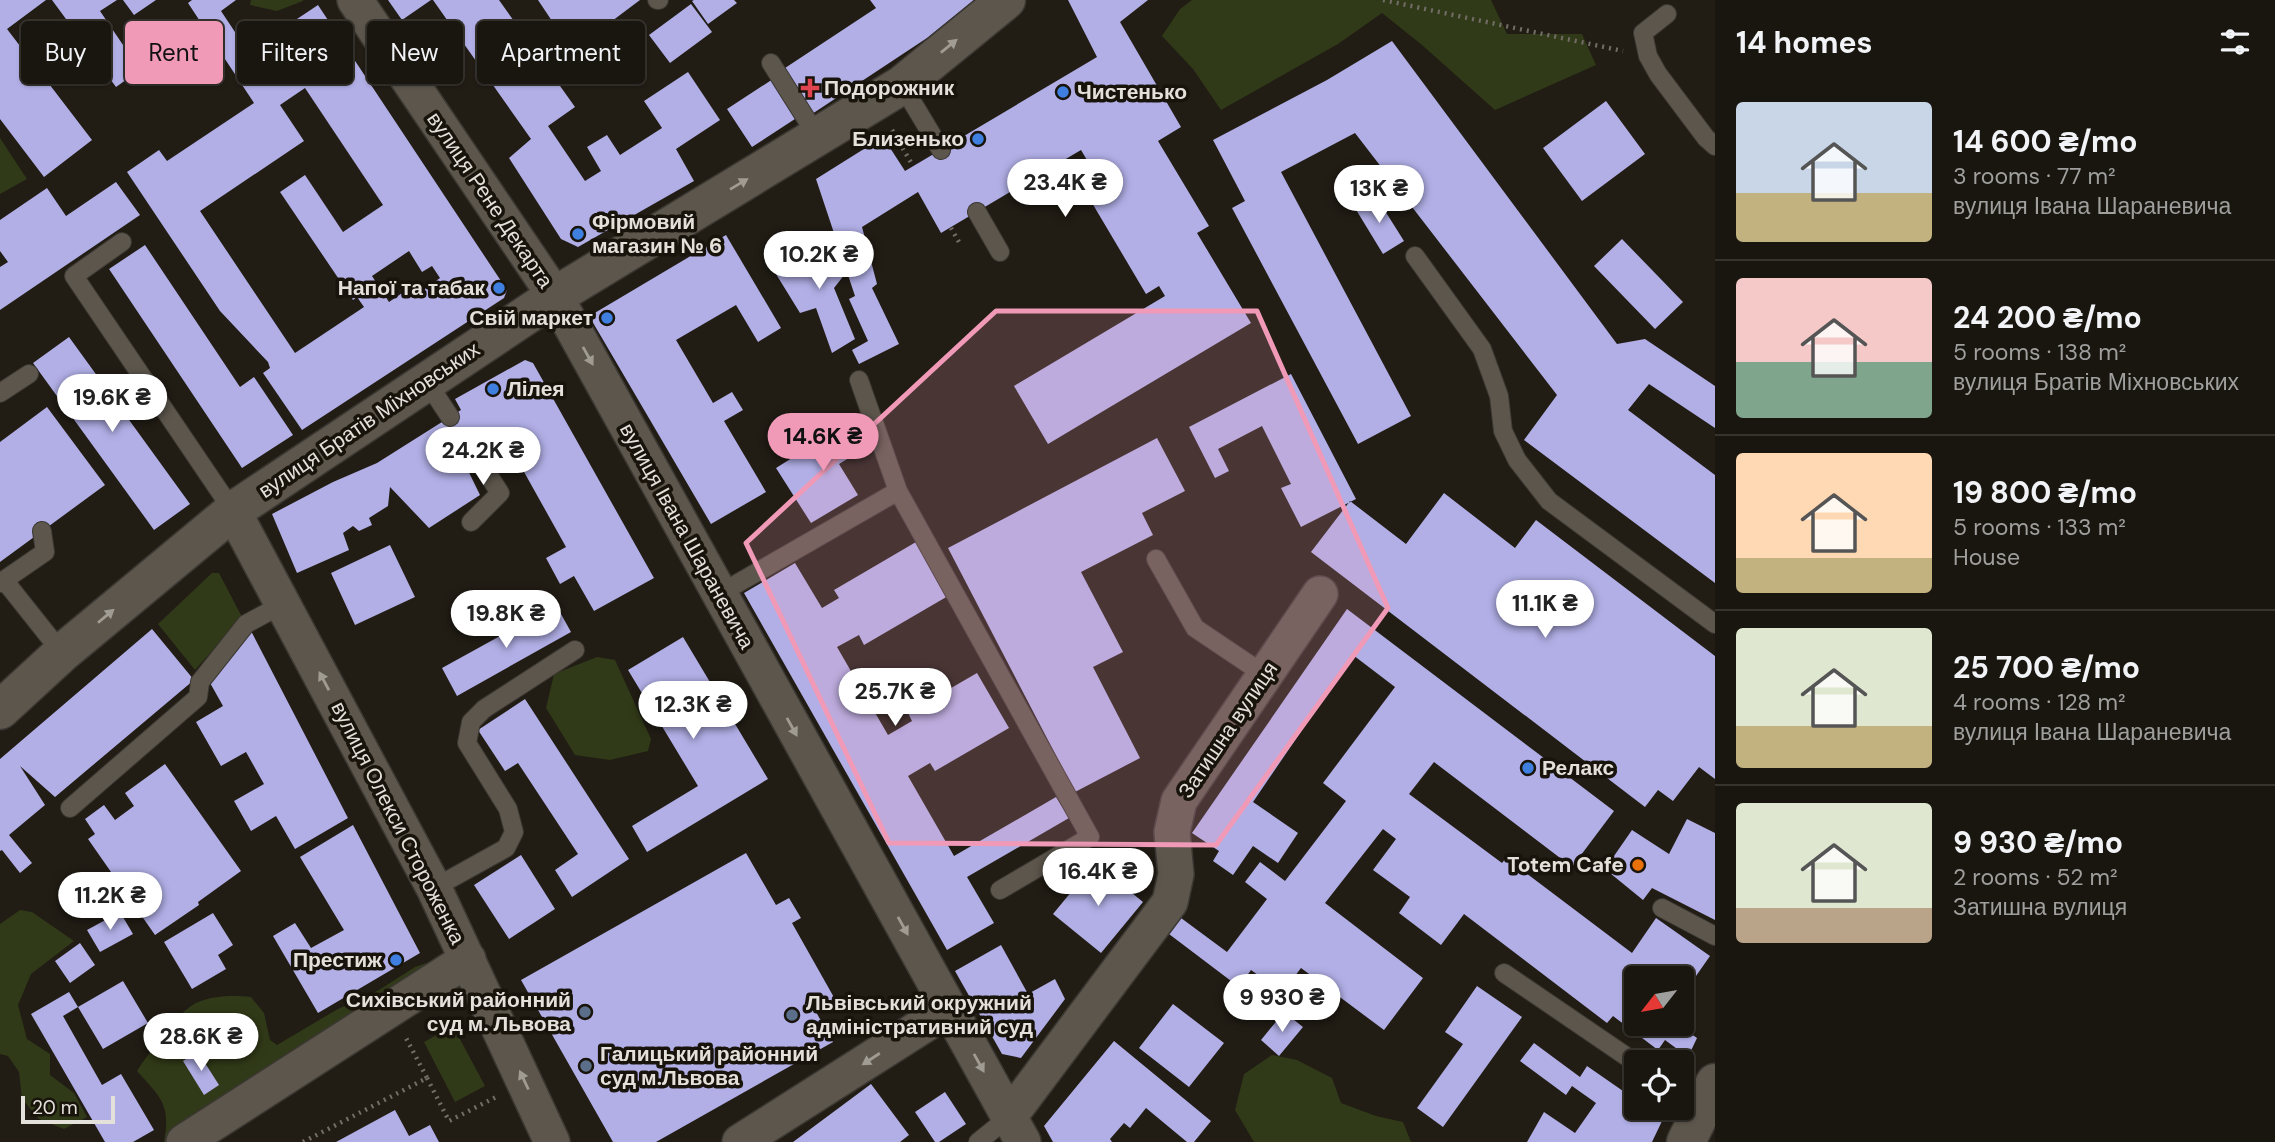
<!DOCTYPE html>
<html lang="en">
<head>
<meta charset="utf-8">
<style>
  :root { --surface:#19150f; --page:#221e18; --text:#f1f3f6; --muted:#9f9f9e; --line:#37342f; --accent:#f09ab7 }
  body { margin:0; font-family:"DM Sans",sans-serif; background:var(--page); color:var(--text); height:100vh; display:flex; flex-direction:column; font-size:26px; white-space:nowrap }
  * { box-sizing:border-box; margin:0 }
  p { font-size:23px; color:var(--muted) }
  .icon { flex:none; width:38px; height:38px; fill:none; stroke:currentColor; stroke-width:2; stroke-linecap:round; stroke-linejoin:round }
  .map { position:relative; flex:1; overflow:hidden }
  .details { display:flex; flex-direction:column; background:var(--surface); width:560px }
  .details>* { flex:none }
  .guide { position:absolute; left:21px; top:21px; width:665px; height:63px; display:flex; gap:14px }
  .needle { width:46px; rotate:239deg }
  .buttons { position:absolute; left:1624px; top:966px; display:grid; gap:14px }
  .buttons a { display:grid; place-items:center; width:70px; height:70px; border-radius:7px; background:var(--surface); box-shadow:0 2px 5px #0004,0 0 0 2px var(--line); font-size:35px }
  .scale { position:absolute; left:21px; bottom:18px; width:94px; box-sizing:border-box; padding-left:7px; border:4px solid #e4e1db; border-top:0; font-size:19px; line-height:24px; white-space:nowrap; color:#e4e1db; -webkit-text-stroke:5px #18130b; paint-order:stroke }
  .price { position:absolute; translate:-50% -60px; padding:0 16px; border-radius:24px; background:#fff; color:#222; font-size:23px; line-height:46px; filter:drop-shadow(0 2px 4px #0008) }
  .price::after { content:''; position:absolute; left:50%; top:42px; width:21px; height:16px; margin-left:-10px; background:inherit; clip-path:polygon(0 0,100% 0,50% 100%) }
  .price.active { background:var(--accent); color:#111 }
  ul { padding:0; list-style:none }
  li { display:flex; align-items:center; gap:21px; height:175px; padding:0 21px }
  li+li { border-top:2px solid var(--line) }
  li span { display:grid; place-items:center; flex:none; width:196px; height:140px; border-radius:7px; color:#555 }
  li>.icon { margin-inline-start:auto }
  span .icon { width:84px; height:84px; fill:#fffc; stroke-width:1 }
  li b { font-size:30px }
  h2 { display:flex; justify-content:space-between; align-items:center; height:84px; padding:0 21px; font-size:30px }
  .pill { padding:0 24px; border-radius:7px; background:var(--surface); box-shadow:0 2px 5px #0004,0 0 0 2px var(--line); font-size:24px; line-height:63px }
  .pill.active { background:var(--accent); color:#111 }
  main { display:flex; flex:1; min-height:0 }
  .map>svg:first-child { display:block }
  .green { fill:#313a18 }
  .building { fill:#b1afe6; fill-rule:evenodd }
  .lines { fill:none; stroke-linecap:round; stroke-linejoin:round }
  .service-casing { stroke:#3b3732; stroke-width:20 }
  .minor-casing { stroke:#3b3732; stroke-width:38 }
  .tertiary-casing { stroke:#3b3732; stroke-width:41 }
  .path { stroke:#726d66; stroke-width:4.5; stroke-dasharray:2 5; stroke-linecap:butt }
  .service { stroke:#5c564c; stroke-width:18 }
  .minor { stroke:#5c564c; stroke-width:35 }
  .tertiary { stroke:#5c564c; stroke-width:38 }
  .oneway { fill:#a09c94 }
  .marked { fill:#f09ab7; fill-opacity:0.2; stroke:#f09ab7; stroke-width:5; stroke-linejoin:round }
  .health-dot { fill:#e0444e; stroke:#18130b; stroke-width:2.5 }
  .shop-dot { fill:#3f7fe0; stroke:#18130b; stroke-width:2.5 }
  .food-dot { fill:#e8710a; stroke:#18130b; stroke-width:2.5 }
  .service-dot { fill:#5c6f8a; stroke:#18130b; stroke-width:2.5 }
  .labels { text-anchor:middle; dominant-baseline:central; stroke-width:7; stroke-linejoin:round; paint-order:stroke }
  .poi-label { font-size:21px; font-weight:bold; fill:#e4e1db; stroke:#18130b; text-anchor:start }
  .street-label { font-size:21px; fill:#e4e1db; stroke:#18130b }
</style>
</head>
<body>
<main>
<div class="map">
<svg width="1715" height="1142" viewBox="0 0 1715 1142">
  <rect width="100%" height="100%" fill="#211c14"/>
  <path class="green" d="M 251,0 L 303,0 L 303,1 L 277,11 L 250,5 Z
    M 1192,0 L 1491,0 L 1507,34 L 1582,34 L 1596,65 L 1495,110 L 1422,45 L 1382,13 L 1338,44 L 1221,110 L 1193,69 L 1162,36 L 1180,9 Z
    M 0,138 L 27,179 L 0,194 Z
    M 212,573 L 219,573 L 242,617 L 195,670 L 158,624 Z
    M 597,657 L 615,660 L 651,739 L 648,751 L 610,760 L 575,755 L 546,708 L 554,674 Z
    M 20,910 L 32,912 L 74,941 L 31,974 L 18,1005 L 27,1039 L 50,1054 L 50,1075 L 74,1093 L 87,1117 L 64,1129 L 39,1119 L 22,1099 L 19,1072 L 8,1056 L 0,1054 L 0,924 Z
    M 444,957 L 197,1142 L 164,1142 C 171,1104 161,1098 137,1071 C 148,1054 175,1017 191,1006 C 208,995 232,995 251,997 L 264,1013 L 270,1040 L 277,1045 L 336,1010 L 379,990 L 415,967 Z
    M 453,1026 L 485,1086 L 455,1102 L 424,1042 Z
    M 1272,1055 L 1297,1060 L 1332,1078 L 1341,1103 L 1376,1116 L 1403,1122 L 1411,1142 L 1254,1142 L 1235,1110 L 1244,1074 Z"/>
  <path class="building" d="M 0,0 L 46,0 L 7,29 L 92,140 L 44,177 L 0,119 Z
    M 52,0 L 117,0 L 100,11 L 140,70 L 116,87 Z
    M 123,0 L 156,0 L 134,15 Z
    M 192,0 L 236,0 L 221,11 L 247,50 L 260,41 L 276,64 L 302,47 L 288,25 L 318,5 L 507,290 L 504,298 L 302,430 L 263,373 L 270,368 L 268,362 L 220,311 L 127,172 L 159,150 L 167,161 L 254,103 L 188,3 ZM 305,88 L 383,205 L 343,232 L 305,175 L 280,192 L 353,300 L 357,297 L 364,307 L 295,353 L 200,211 L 304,141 L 280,105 ZM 409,251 L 422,272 L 432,266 L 440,278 L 416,295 L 411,287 L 389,302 L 372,276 Z
    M 388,0 L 431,0 L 402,20 Z
    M 433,0 L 499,0 L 575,107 L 548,126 L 585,181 L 601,171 L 587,147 L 607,135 L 620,155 L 662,128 L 644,101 L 688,72 L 720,120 L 676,149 L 694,181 L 578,247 L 561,239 L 509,158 L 531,139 Z
    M 538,0 L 640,0 L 572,51 Z
    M 694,0 L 734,0 L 737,3 L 708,24 L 692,1 Z
    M 870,0 L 974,0 L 927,38 L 809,116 L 782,70 L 876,8 Z
    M 1068,0 L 1148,0 L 1120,22 L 1181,127 L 1158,141 L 1209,226 L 1197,233 L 1251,323 L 1048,444 L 1014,386 L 1165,296 L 1159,286 L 1146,294 L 1082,186 L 1097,177 L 1081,150 L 941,233 L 918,192 L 862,227 L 877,284 L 872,288 L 899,344 L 859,364 L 852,350 L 868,341 L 849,299 L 855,296 L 816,179 L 883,137 L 905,171 L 1097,57 Z
    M 691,4 L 712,32 L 670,63 L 649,35 Z
    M 1392,41 L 1617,344 L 1645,339 L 1715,386 L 1715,428 L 1649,384 L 1628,410 L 1715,475 L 1715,583 L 1524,440 L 1557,395 L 1355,133 L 1281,172 L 1411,416 L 1358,444 L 1232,208 L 1245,201 L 1213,140 L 1327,80 Z
    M 773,79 L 798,117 L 752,147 L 727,109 Z
    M 1606,101 L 1645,154 L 1582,201 L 1543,148 Z
    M 116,182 L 140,215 L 0,310 L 0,267 L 8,262 L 0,251 L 0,220 L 47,188 L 66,216 Z
    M 1375,195 L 1404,241 L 1383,254 L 1355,208 Z
    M 726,235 L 781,328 L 758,342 L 736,305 L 676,340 L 713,403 L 732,392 L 743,410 L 724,421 L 766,492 L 711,524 L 592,321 L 593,314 Z
    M 827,237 L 845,274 L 834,288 L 855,339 L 832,353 L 816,308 L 800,313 L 776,274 Z
    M 1622,239 L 1683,302 L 1655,329 L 1594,266 Z
    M 145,245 L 240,387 L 254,377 L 293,435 L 242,468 L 109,269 Z
    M 69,337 L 190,504 L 154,530 L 33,363 Z
    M 525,360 L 533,363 L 654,578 L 594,611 L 574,576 L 560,584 L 546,558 L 566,547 L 505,438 L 484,450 L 478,440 L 459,452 L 480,495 L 429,528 L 390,487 L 388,506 L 369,518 L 372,525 L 359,531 L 353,526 L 343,533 L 349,550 L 297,573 L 272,514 L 333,482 L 377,463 L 461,410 L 455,399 Z
    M 1291,374 L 1356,499 L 1301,527 L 1281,488 L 1291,484 L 1262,426 L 1218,449 L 1229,471 L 1215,478 L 1189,427 Z
    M 47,407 L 105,485 L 0,562 L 0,442 Z
    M 851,421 L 867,447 L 839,464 L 858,495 L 811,523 L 776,468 Z
    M 1157,438 L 1185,491 L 1142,513 L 1153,535 L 1081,572 L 1123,652 L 1093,667 L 1140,758 L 1075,792 L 948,548 Z
    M 1444,493 L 1515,548 L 1536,520 L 1715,656 L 1715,779 L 1699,767 L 1673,801 L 1658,790 L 1645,807 L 1311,552 L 1350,501 L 1406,544 Z
    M 916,542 L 948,596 L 864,645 L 859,635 L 837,647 L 888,735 L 912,721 L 908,713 L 977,673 L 1009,728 L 935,771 L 930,763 L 908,776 L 954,856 L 1056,797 L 1069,818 L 967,877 L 994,923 L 947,950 L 744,593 L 795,563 L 822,608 L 839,598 L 834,590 Z
    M 390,545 L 415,597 L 355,625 L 331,573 Z
    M 556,605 L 571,632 L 457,696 L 442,668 Z
    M 1347,609 L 1614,811 L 1572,867 L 1434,762 L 1409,794 L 1502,863 L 1506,858 L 1632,953 L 1656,918 L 1710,956 L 1682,996 L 1682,978 L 1636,978 L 1636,1024 L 1677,1024 L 1697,1038 L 1688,1057 L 1665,1040 L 1658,1050 L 1613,1016 L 1607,1023 L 1464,914 L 1441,945 L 1399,913 L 1410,897 L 1373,870 L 1396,839 L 1383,829 L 1325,903 L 1423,978 L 1384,1030 L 1301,968 L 1282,993 L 1251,970 L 1239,987 L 1165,931 L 1177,915 L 1227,952 L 1267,899 L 1245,882 L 1260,862 L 1285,881 L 1346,801 L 1323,783 L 1395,687 L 1353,655 L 1253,802 L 1298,833 L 1278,863 L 1253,846 L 1233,875 L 1213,861 L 1219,851 L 1192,833 Z
    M 152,629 L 194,680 L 55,797 L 20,766 L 45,805 L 9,835 L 32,863 L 20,873 L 2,850 L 0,851 L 0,759 Z
    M 250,629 L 348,818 L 295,849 L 276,816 L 251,831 L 234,801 L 264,784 L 246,752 L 221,766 L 196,722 L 223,706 L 209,681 Z
    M 683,637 L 768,779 L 647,852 L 632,826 L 698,786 L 628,670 Z
    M 525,699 L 629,859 L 572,897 L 555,870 L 578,854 L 518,763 L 505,771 L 478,730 Z
    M 165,764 L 241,871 L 198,902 L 199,905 L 155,935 L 88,839 L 95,834 L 85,819 L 104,805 L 115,820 L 134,806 L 125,793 Z
    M 1687,819 L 1715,833 L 1715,920 L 1652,888 L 1643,900 L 1605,869 L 1632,830 L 1669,854 Z
    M 353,825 L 420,953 L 318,1013 L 273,936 L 295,923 L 311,948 L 344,930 L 300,857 Z
    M 746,853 L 776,905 L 789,898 L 801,918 L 792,923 L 836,1001 L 816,1012 L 833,1042 L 656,1142 L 613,1142 L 521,980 Z
    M 521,855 L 555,909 L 509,939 L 474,885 Z
    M 1095,863 L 1143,902 L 1101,953 L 1053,914 Z
    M 120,912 L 133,934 L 100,952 L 87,930 Z
    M 213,913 L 233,945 L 218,955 L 226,969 L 192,989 L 164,942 Z
    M 80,943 L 95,965 L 70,983 L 55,961 Z
    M 1001,945 L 1028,994 L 1055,979 L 1065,999 L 1021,1058 L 1002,1054 L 955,971 Z
    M 123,981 L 148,1023 L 103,1049 L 78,1007 L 63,1016 L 102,1085 L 121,1074 L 154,1130 L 133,1142 L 105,1142 L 31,1014 L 69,992 L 78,1007 Z
    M 1477,986 L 1522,1017 L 1443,1127 L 1417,1108 L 1463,1044 L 1445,1032 Z
    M 1173,1004 L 1224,1043 L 1189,1087 L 1139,1048 Z
    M 1284,1012 L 1303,1027 L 1279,1056 L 1261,1040 Z
    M 1114,1041 L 1211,1121 L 1194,1142 L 1187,1142 L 1146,1108 L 1130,1128 L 1124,1123 L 1110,1139 L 1112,1142 L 1053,1142 L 1044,1126 Z
    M 1534,1043 L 1580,1077 L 1587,1066 L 1636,1100 L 1636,1108 L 1647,1108 L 1663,1119 L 1652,1142 L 1527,1142 L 1544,1112 L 1575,1133 L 1596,1103 L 1572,1086 L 1566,1095 L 1520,1061 Z
    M 198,1052 L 219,1085 L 204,1095 L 183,1061 Z
    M 871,1084 L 909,1135 L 900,1142 L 793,1142 Z
    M 945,1092 L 966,1124 L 939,1142 L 935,1142 L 915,1112 Z
    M 395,1110 L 409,1136 L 430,1125 L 439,1142 L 336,1142 Z"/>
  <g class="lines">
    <defs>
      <path id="service" d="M 657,0 L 659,0
        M 1667,14 L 1643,33 L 1648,56 L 1658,74 L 1706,138 L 1715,146
        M 771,63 L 817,136
        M 902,85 L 941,150
        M 977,212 L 1000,252
        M 122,242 L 74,276 L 233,511
        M 1415,256 L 1482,349 L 1499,396 L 1503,431 L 1517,460 L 1549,501 L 1715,624
        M 859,380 L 898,491
        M 427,382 L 450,417
        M 0,393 L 29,374
        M 469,445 L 500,493 L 471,522
        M 1156,559 L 1195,628 L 1265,675
        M 4,580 L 62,653
        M 0,583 L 45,552 L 42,531
        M 719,594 L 898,491 L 1090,837 L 1000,890
        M 70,808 L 198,697 L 200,682 L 246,624 L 283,604
        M 434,888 L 506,848 L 514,832 L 508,809 L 467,743 L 471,722 L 484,709 L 575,650
        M 1662,908 L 1715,936
        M 1504,973 L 1636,1063
        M 1682,1094 L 1704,1106
        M 978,1142 L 1009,1117"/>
      <path id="minor" d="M 355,0 L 555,296 L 1023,1142
        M 233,511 L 434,888 L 552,1142
        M 1009,1117 L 1170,902 L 1176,874 L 1172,832 L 1179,801 L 1320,594
        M 184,1142 L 468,959
        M 740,1142 L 949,1009"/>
      <path id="tertiary" d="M 0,710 L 62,653 L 233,511 L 555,296 L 902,85 L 1006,0
        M 1686,1142 L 1715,1083"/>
    </defs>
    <use href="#service" class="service-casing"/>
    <use href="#minor" class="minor-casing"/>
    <use href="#tertiary" class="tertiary-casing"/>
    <path class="path" d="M 1383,0 L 1623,51
      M 892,130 L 913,166
      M 951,228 L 959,242
      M 427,1078 L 449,1121 L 496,1097
      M 303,1142 L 427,1078 L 406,1038"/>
    <use href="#service" class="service"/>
    <use href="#minor" class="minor"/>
    <use href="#tertiary" class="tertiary"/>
  </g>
  <defs><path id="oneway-solid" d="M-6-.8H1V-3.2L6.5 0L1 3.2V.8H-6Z" transform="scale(1.75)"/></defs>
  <g class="oneway">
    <use href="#oneway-solid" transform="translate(949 46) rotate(-39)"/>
    <use href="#oneway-solid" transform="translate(739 184) rotate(-31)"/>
    <use href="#oneway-solid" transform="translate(588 356) rotate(61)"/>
    <use href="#oneway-solid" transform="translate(106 616) rotate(-40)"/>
    <use href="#oneway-solid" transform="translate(324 681) rotate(-118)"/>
    <use href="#oneway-solid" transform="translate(792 727) rotate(61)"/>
    <use href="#oneway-solid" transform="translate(903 926) rotate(61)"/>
    <use href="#oneway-solid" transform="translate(871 1059) rotate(147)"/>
    <use href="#oneway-solid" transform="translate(979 1063) rotate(61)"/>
    <use href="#oneway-solid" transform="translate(524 1080) rotate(-115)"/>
  </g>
  <path class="marked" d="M 996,311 L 1257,311 L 1388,608 L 1216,845 L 889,843 L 746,543 Z"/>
  <path class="health-dot" d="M806.5 77.5h7v7h7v7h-7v7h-7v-7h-7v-7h7z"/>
  <g class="shop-dot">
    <circle cx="1063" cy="92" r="7"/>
    <circle cx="978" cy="139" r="7"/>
    <circle cx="578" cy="234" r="7"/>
    <circle cx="499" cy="288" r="7"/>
    <circle cx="607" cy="318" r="7"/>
    <circle cx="493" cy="389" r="7"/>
    <circle cx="1528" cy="768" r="7"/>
    <circle cx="396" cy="960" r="7"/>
  </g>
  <circle class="food-dot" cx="1638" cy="865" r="7"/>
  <g class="service-dot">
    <circle cx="585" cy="1012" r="7"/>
    <circle cx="792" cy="1015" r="7"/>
    <circle cx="586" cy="1066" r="7"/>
  </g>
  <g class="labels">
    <g class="poi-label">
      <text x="824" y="88">Подорожник</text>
      <text x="1077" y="92">Чистенько</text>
      <text x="964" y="139" text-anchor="end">Близенько</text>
      <text x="592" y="222">Фірмовий<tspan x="592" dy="24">магазин № 6</tspan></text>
      <text x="485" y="288" text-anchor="end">Напої та табак</text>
      <text x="593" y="318" text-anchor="end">Свій маркет</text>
      <text x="507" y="389">Лілея</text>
      <text x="1542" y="768">Релакс</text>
      <text x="1624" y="865" text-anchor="end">Totem Cafe</text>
      <text x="382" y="960" text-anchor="end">Престиж</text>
      <text x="571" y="1000" text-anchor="end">Сихівський районний<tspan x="571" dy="24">суд м. Львова</tspan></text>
      <text x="806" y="1003">Львівський окружний<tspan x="806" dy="24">адміністративний суд</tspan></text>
      <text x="600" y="1054">Галицький районний<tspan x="600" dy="24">суд м.Львова</tspan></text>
    </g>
    <g class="street-label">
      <text transform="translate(490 200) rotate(56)">вулиця Рене Декарта</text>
      <text transform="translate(369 420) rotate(-34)">вулиця Братів Міхновських</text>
      <text transform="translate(687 536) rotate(61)">вулиця Івана Шараневича</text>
      <text transform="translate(1228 730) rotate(-56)">Затишна вулиця</text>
      <text transform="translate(398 823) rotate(63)">вулиця Олекси Стороженка</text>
    </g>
  </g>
</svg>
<div class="buttons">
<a><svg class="needle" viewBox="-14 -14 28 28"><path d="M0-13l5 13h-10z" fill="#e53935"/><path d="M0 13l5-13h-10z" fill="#9f9f9e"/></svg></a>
<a><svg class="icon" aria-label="locate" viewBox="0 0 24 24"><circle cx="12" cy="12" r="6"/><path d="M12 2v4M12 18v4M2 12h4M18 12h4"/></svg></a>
</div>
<div class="scale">20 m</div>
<b class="price" style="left:1065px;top:219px">23.4K ₴</b>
<b class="price" style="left:1379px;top:225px">13K ₴</b>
<b class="price" style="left:819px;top:291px">10.2K ₴</b>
<b class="price" style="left:112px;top:434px">19.6K ₴</b>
<b class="price active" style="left:823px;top:473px">14.6K ₴</b>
<b class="price" style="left:483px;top:487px">24.2K ₴</b>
<b class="price" style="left:1545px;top:640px">11.1K ₴</b>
<b class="price" style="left:506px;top:650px">19.8K ₴</b>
<b class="price" style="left:895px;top:728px">25.7K ₴</b>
<b class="price" style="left:693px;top:741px">12.3K ₴</b>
<b class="price" style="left:1098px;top:908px">16.4K ₴</b>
<b class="price" style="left:110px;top:932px">11.2K ₴</b>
<b class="price" style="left:1282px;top:1034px">9 930 ₴</b>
<b class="price" style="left:201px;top:1073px">28.6K ₴</b>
<div class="guide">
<a class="pill">Buy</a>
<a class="pill active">Rent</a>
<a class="pill">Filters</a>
<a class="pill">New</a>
<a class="pill">Apartment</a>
</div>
</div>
<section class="details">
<h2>14 homes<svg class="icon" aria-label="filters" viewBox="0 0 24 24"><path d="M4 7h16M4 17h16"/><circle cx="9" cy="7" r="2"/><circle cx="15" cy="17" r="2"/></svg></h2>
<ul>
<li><span style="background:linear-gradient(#c9d6e8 65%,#c2b280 0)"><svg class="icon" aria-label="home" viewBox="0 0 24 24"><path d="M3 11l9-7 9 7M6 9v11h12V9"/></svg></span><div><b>14 600 ₴/mo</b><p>3 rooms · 77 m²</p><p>вулиця Івана Шараневича</p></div></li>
<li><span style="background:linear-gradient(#f6c9c9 60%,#7fa58c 0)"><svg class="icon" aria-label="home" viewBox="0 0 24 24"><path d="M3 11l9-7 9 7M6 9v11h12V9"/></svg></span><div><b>24 200 ₴/mo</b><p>5 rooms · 138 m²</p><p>вулиця Братів Міхновських</p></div></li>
<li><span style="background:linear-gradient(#ffd9b3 75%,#c2b280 0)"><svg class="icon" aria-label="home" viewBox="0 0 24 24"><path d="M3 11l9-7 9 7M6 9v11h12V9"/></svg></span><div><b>19 800 ₴/mo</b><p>5 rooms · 133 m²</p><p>House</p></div></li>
<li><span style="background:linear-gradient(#dfe7d0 70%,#c2b280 0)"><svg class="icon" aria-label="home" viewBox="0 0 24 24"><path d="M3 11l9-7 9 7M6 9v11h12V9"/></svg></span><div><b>25 700 ₴/mo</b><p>4 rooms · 128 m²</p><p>вулиця Івана Шараневича</p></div></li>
<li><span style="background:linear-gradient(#dfe7d0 75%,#b9a48a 0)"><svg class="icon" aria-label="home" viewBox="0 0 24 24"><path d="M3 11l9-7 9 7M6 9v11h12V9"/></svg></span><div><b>9 930 ₴/mo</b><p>2 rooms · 52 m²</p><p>Затишна вулиця</p></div></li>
</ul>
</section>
</main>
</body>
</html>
